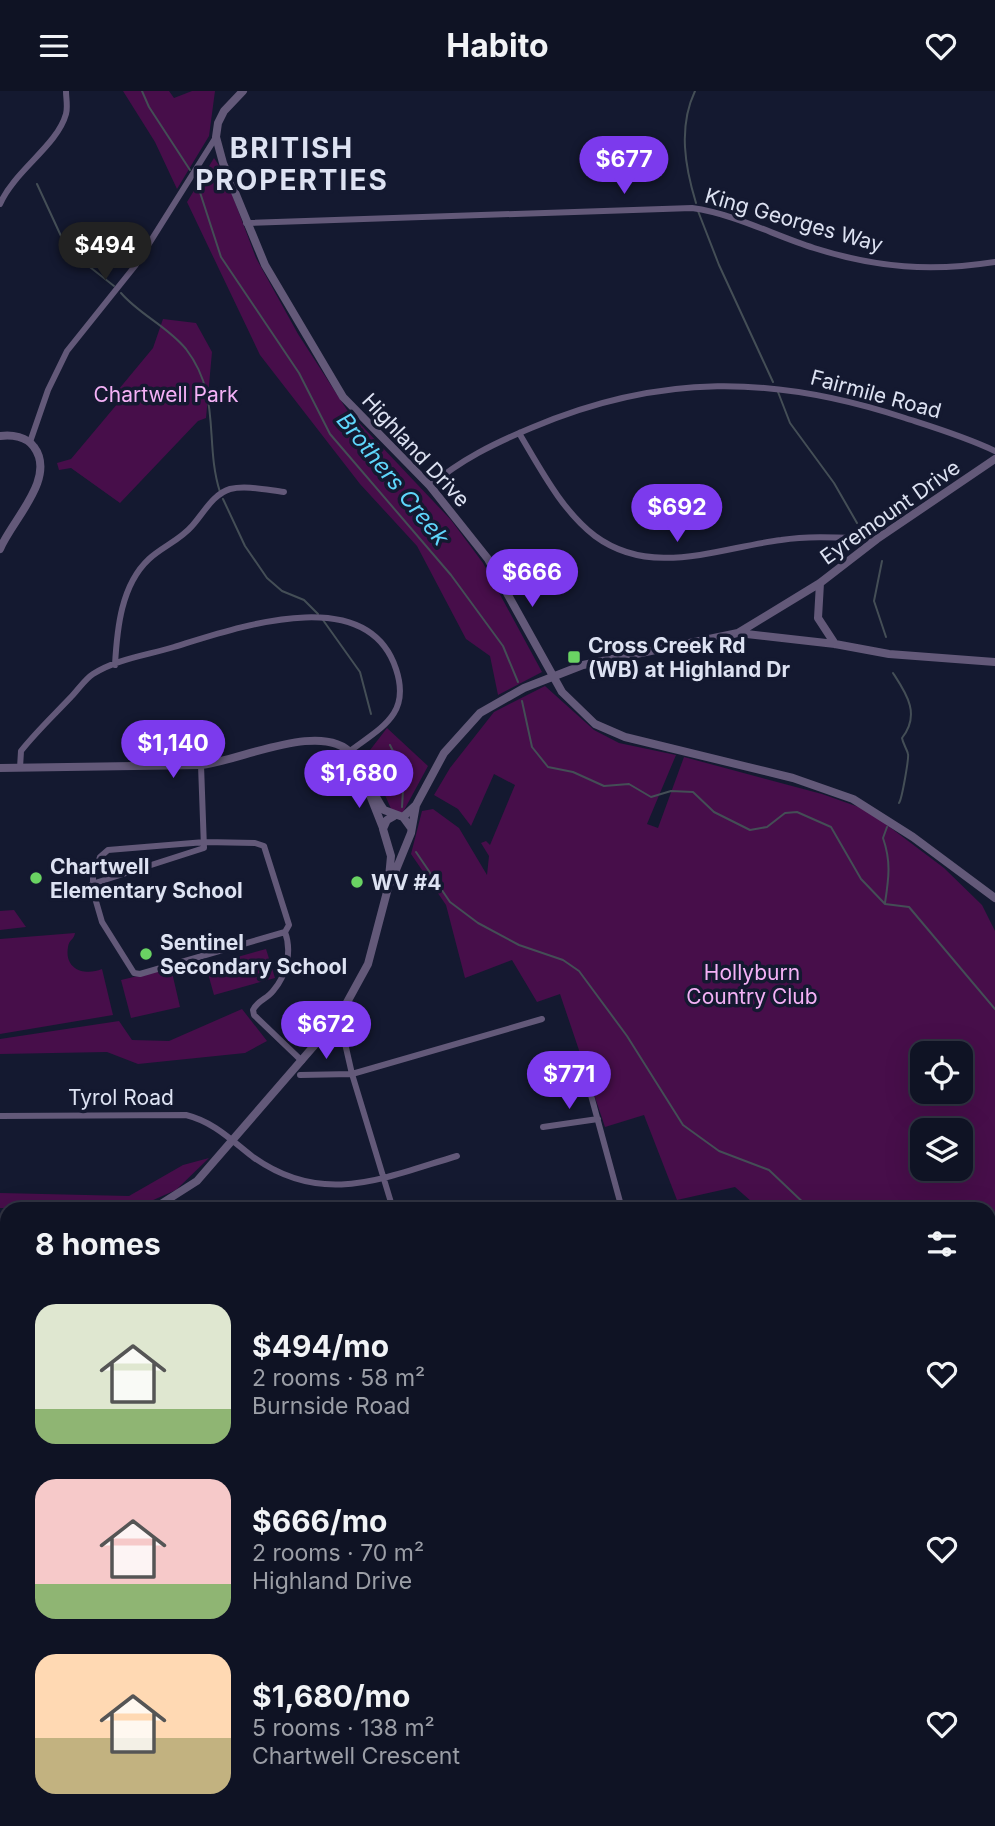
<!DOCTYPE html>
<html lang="en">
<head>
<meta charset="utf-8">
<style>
  :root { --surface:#0f1324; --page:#1d2031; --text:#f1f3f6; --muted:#9b9ea6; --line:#2f3241; --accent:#7c3aed }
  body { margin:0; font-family:Inter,sans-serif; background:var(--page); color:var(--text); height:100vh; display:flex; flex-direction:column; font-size:26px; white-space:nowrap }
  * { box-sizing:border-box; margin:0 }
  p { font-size:23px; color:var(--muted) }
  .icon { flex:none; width:38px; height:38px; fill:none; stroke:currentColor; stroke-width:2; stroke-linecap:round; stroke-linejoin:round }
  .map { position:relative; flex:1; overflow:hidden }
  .panel { position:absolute; left:0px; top:1111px; width:996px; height:625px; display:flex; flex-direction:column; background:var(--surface); border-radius:21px 21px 0 0; box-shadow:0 7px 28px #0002,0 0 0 2px var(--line) }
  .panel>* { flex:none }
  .buttons { position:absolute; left:910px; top:950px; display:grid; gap:14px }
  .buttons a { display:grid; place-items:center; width:63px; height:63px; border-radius:14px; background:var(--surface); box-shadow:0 7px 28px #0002,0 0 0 2px var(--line); font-size:35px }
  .price { position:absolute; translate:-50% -60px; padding:0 16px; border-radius:24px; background:var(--accent); color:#fff; font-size:23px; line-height:46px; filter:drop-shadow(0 2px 4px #0008) }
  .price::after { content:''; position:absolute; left:50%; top:42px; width:21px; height:16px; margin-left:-10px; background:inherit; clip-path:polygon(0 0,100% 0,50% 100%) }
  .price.on { background:#222; color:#fff }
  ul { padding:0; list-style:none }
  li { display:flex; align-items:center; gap:21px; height:175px; padding:0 35px }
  li span { display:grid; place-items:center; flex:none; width:196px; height:140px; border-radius:21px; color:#555 }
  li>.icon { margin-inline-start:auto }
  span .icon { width:84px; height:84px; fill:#fffc; stroke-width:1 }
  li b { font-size:30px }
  h2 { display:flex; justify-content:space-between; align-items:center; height:84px; padding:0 35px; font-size:30px }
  header { display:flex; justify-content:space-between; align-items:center; height:91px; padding:0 35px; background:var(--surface); font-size:32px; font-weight:700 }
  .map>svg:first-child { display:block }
  .green { fill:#470e4a; fill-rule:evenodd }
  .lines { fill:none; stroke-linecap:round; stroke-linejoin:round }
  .stream { stroke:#444e56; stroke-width:2 }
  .minor { stroke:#635979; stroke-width:6 }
  .tertiary { stroke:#635979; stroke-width:8 }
  .motorway { stroke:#cab4f6; stroke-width:10 }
  .poi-dot { fill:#6ad363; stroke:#141930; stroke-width:2.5 }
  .labels { text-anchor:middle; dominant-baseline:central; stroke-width:7; stroke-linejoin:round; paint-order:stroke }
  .street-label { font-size:21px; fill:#dde2f2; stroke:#141930 }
  .park-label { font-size:21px; fill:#f4b1f6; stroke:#141930 }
  .poi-label { font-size:21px; font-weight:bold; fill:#dde2f2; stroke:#141930; text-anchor:start }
  .water-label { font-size:23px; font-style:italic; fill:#5fd6fb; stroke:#141930 }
  .district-label { font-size:28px; font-weight:bold; letter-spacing:2px; fill:#dde2f2; stroke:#141930 }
</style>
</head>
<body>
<header><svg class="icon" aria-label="menu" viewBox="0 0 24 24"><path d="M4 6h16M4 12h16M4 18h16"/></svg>Habito<svg class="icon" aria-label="heart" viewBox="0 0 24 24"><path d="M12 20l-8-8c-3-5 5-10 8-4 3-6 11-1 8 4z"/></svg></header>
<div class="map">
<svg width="995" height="1735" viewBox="0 0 995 1735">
  <rect width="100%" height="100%" fill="#141930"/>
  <path class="green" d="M 123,0 L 169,0 L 174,7 L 192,0 L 215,0 L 209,45 L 177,98 L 155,51 Z
    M 214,67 L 224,82 L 256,167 L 298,243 L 347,319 L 451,429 L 483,472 L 542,581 L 498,604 L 490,565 L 466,548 L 417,455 L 360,393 L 260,264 L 187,111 Z
    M 163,228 L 196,232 L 212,261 L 206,327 L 198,330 L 120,412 L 71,377 L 59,379 L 57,372 L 71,368 L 118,312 L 114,304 L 153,257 Z
    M 545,595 L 594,639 L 619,652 L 676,664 L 647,733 L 658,737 L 684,666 L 822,703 L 867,719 L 944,777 L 982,814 L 995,840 L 995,1242 L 989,1244 L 989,1118 L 760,1118 L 735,1096 L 677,1109 L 644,1024 L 605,1036 L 560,903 L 537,911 L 512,869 L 465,887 L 446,814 L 411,763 L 422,720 L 433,718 L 459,737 L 487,784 L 489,765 L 481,752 L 486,750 L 490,754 L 515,694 L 494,683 L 471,735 L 458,718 L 434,704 L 450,677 L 494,621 ZM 922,962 L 961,962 L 961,1001 L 922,1001 ZM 922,1040 L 961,1040 L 961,1078 L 922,1078 Z
    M 387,637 L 428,675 L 402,723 L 392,720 L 367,663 Z
    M 14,819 L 26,836 L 0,839 L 0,820 Z
    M 75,842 C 74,849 69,848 68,856 C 64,879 85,885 102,878 L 113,924 L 0,943 L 0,848 Z
    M 266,858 L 275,887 L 214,904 L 207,879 L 209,874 Z
    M 171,877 L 180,916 L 131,927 L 121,889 Z
    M 242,918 L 267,950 L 245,962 L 138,973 L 107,961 L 0,963 L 0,948 L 119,930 L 132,949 L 169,950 Z
    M 209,1067 L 176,1099 L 135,1117 L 0,1117 L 0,1102 L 129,1105 L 183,1074 Z"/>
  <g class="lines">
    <path class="stream" d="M 142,0 L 149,16 L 190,79
      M 695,0 C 678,36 685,76 696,112
      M 196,89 L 221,166 L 299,282 L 330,343 L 451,484 L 503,555 L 518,591
      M 37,93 L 67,158 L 114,195
      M 698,120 L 719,174 L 773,291
      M 121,202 C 140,224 167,235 186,258 C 222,305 204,351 220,401
      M 778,301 L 790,332 L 834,392 L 857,432
      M 223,408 L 245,455 L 267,487 L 282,500 L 304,509 L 318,523
      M 882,470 L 874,510 L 886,546
      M 323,529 L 360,581 L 371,623
      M 893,582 C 906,602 921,623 902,647 C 903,653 907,658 908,663 C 909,667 902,708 899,712
      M 522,610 L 532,656 L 548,676 L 573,681 L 604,695 L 629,693 L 651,706 L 671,700 L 693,701 L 714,721 L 750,739 L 767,736 L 785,722 L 797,721 L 831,736 L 861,788 L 885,813 L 909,816 L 995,918
      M 390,654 L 404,682 L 402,716
      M 416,761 L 450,811 L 478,832 L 519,854 L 563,869 L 579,880 L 627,945 L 683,1034 L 719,1060 L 769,1079 L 810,1118
      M 885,812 C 889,786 891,770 883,747 L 887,736
      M 334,1735 L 339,1729"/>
    <path class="minor" d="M 0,113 C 15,79 57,55 66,23 C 68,16 66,7 66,0
      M 246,132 L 692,117 C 735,123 773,144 814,157 C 877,177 931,181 995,171
      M 519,342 C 540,377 562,420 595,445 C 652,487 718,457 781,449 C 813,444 845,447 877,448
      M 30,351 L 48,299 L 67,260 L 135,175 L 216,46
      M 430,395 C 460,369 495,352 531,337 C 660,282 774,284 905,327 C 936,337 966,346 995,360
      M 115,574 C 117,538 121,494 149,468 C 162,456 180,449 192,435 C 203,423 213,403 230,398 C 246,394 267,399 284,401
      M 20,677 L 21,660 C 36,641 54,624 71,606 C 78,599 85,588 93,583 C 116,568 148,564 174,556 C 236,537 367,490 396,578 C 411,623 382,636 350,660
      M 205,751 L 255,752 L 264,755 L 289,834 L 285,841 L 140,883 L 134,882 L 102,831 L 93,800 L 93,786 L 100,766 L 108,759 Z
      M 92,793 L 204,757 L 201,674
      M 285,841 C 292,860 287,884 273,900 C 267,908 258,909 253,919 L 254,924 L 302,970
      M 339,926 L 352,983 L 393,1118
      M 300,984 L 352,983 L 542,928
      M 589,997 L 622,1118
      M 0,1025 L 186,1024 C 214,1031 231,1049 253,1066 C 323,1116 383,1087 457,1065
      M 543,1036 L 598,1028
      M 0,1313 L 7,1311
      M 989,1343 L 995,1342
      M 0,1425 L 7,1423
      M 0,1542 L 7,1540
      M 989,1575 L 995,1597
      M 0,1654 L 7,1651
      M 989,1704 L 995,1702
      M 344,1729 L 346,1735
      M 582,1729 L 584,1735
      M 882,1735 L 902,1729"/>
    <path class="tertiary" d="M 243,0 L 224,20 L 218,32 L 216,46 L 223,72 L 265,174 L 343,306 L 430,395 L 488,468 L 562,601 L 595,633 L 625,646 L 793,687 L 853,708 L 913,746 L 995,807
      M 0,345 C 12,343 27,346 34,356 C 57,387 12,429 0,458
      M 820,492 L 818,527 L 835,553
      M 738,542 L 820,492 L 877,448 L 995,368
      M 0,677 L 201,674 C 240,670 322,629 352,663 C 366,680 371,701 384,719 L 403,726 L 411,737
      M 370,704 L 383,737
      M 403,726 L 416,714 L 444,662 L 480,622 L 524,597 L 583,574 L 738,542 L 835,553 L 889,563 L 995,571
      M 391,791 L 411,742 L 416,714
      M 153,1118 L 197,1090 L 339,926 L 368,873 L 388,797 L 391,765 L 383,738 L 387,729 L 394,725
      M 989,1496 L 995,1499
      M 805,1729 L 807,1735
      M 130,1735 L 148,1729"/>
    <path class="motorway" d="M 0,1133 L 7,1131
      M 0,1179 L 7,1181
      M 0,1211 L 7,1213
      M 0,1224 L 7,1225
      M 0,1242 L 7,1242
      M 989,1445 L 995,1443
      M 989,1460 L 995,1458"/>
  </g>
  <g class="poi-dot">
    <rect x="567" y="559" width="14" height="14" rx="3.5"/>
    <circle cx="36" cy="787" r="7"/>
    <circle cx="357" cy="791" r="7"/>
    <circle cx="146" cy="863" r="7"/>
  </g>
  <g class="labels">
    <g class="street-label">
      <text transform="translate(794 129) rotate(16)">King Georges Way</text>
      <text transform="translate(876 303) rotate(15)">Fairmile Road</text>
      <text transform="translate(416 359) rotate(47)">Highland Drive</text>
      <text transform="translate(890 421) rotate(-35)">Eyremount Drive</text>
      <text x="121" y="1006">Tyrol Road</text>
    </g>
    <g class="park-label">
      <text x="166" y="303">Chartwell Park</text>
      <text x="752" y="881">Hollyburn<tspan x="752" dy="24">Country Club</tspan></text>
    </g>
    <g class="poi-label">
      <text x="588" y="554">Cross Creek Rd<tspan x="588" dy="24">(WB) at Highland Dr</tspan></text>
      <text x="50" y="775">Chartwell<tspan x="50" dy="24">Elementary School</tspan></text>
      <text x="371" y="791">WV #4</text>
      <text x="160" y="851">Sentinel<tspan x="160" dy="24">Secondary School</tspan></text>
    </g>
    <g class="water-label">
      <text transform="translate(393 388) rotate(51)">Brothers Creek</text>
    </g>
    <g class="district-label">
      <text x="292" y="57">BRITISH<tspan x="292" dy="32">PROPERTIES</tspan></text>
    </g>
  </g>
</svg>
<div class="buttons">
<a><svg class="icon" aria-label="locate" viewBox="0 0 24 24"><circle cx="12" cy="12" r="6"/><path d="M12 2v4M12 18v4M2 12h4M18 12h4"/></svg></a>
<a><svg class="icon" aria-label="layers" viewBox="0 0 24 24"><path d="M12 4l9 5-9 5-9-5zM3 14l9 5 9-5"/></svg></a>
</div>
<b class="price" style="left:624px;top:105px">$677</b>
<b class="price on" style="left:105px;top:191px">$494</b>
<b class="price" style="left:677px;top:453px">$692</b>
<b class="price" style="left:532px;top:518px">$666</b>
<b class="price" style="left:173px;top:689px">$1,140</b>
<b class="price" style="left:359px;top:719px">$1,680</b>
<b class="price" style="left:326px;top:970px">$672</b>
<b class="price" style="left:569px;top:1020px">$771</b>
<section class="panel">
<h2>8 homes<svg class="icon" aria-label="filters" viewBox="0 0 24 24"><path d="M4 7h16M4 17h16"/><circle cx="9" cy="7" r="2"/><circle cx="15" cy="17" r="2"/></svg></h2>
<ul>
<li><span style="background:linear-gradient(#dfe7d0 75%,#8fb573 0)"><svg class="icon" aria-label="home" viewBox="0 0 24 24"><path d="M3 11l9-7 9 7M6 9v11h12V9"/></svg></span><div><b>$494/mo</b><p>2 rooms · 58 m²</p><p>Burnside Road</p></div><svg class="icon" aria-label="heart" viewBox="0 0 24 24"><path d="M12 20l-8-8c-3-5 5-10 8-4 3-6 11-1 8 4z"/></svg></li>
<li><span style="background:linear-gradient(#f6c9c9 75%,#8fb573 0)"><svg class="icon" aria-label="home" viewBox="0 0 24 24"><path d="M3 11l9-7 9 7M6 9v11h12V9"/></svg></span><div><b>$666/mo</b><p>2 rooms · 70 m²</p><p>Highland Drive</p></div><svg class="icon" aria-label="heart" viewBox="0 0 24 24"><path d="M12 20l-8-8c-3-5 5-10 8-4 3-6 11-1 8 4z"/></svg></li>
<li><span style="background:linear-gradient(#ffd9b3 60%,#c2b280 0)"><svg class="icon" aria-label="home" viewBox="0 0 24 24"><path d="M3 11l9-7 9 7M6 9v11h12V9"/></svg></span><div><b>$1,680/mo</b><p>5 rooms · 138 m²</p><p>Chartwell Crescent</p></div><svg class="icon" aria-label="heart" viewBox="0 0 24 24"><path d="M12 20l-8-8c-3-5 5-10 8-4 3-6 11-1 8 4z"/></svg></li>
</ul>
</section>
</div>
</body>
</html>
